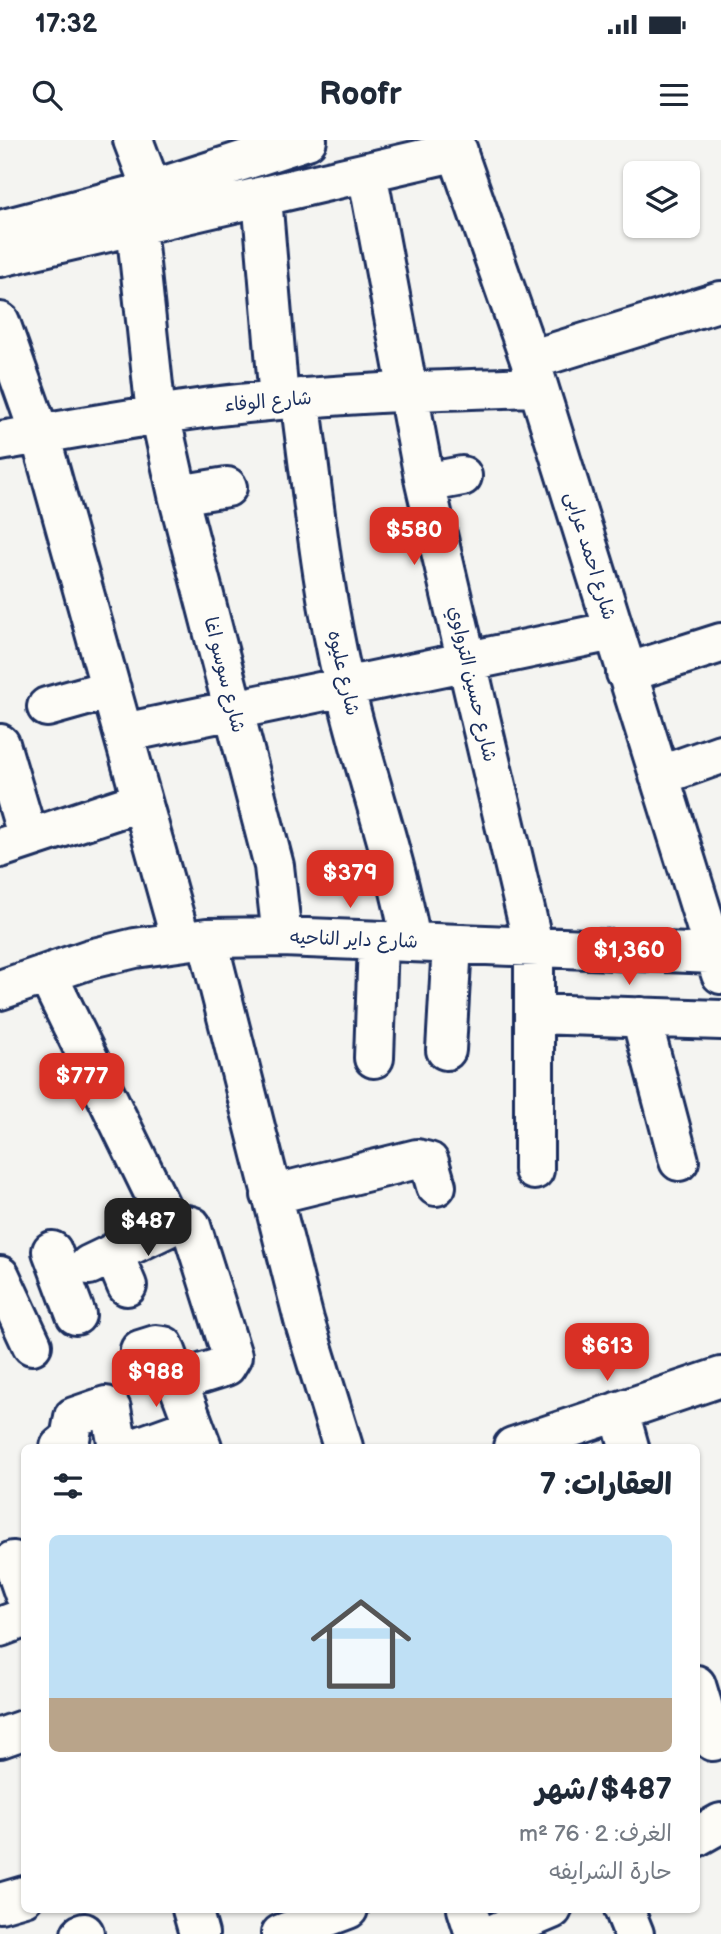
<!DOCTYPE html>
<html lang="ar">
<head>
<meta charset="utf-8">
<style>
  :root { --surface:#fff; --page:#f2f2f3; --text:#1f2937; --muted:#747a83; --line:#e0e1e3; --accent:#d93025 }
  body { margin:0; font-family:"Balsamiq Sans","Playpen Sans Arabic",sans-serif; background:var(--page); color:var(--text); direction:rtl; height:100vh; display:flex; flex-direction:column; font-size:26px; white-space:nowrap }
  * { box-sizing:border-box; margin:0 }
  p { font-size:23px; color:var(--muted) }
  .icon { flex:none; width:38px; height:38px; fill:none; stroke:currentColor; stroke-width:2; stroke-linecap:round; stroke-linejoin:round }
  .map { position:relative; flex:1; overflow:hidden; direction:ltr }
  .side { position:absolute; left:21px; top:1304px; width:679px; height:469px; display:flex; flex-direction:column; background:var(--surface); border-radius:10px; box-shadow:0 2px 5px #0004; direction:rtl }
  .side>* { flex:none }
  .buttons { position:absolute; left:623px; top:21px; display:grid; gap:14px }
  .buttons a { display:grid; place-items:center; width:77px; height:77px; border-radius:10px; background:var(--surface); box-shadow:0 2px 5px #0004; font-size:35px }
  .price { position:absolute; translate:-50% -60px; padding:0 16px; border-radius:14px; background:var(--accent); color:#fff; font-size:23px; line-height:46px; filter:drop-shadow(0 2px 4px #0008) }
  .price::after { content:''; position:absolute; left:50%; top:42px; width:21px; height:16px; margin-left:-10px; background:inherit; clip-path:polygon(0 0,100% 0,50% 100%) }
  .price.current { background:#222; color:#fff }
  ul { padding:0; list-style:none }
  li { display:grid; align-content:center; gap:14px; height:371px; padding:0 28px }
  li+li { border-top:2px solid var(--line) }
  li span { display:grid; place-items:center; height:217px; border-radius:10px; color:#555 }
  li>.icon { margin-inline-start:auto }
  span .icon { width:126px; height:126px; fill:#fffc; stroke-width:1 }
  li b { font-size:30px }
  h2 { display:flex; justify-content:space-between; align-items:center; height:84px; padding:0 28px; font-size:30px }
  .status { display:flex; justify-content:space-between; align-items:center; height:49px; padding:0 35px; background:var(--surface); direction:ltr }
  .status svg { height:19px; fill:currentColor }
  header { display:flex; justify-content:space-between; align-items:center; height:91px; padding:0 28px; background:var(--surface); font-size:32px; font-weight:800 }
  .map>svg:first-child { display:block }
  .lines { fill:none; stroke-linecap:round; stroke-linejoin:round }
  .minor-casing { stroke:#1b2f5e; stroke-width:44 }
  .minor { stroke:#fdfcf7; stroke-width:38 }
  .labels { text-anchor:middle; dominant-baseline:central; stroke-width:7; stroke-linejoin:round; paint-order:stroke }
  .street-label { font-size:19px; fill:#1b2f5e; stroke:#fdfcf7 }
</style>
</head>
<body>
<div class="status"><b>17:32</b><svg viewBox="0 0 49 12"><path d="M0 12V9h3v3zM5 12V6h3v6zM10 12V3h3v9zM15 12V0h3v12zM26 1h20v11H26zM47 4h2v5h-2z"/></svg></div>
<header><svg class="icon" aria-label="menu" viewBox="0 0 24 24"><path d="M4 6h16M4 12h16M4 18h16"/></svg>Roofr<svg class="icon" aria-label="search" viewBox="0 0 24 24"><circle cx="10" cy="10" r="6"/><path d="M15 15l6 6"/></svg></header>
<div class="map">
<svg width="721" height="1794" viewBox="0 0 721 1794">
  <rect width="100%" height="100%" fill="#f4f4f1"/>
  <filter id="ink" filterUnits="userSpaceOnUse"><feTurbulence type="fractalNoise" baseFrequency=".0143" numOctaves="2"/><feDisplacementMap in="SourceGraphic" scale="14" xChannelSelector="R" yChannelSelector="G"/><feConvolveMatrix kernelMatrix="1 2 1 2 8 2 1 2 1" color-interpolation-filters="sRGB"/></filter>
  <g filter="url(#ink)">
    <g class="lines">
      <defs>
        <path id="minor" d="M 133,0 L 152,50
          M 453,0 L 530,220 L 721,834
          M 367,32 L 425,343 L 534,808 L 534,1030
          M 262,57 L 279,260
          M 136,86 L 156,274
          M 0,90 L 152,50 L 307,0
          M 0,117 L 458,11
          M 0,182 L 40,295 L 181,801
          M 530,220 L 721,161
          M 300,258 C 313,354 322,450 344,544 C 364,631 395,714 411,802
          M 160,274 L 178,355 L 274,726 L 282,797
          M 0,301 C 73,289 146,275 220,266 C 326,254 431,250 538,247
          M 425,343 L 462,336
          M 178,355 L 227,347
          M 626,533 L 721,503
          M 47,567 L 111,549
          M 123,593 L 613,491
          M 0,604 L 28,698
          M 659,636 L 721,614
          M 0,708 L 142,661
          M 207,798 L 304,1180 L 343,1307
          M 47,834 L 170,1086
          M 0,850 L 90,819 L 135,808 L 207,798 L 282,797 L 715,814
          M 534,874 L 721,880
          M 641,877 L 679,1021
          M 446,910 L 452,804
          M 374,918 L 378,801
          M 271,1055 L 417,1019 L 429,1022 L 436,1046
          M 52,1111 L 76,1175
          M 113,1113 L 127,1146
          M 89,1125 L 177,1083 L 191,1086 L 232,1216 L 226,1226 L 178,1241
          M 0,1136 L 32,1205
          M 140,1210 L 156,1205 L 164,1206 L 202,1307
          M 619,1271 L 629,1307
          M 60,1307 L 70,1299 L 74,1277 L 106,1266 L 111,1269 L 118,1307
          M 138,1307 L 194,1287
          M 513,1307 L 721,1237
          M 13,1421 L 24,1453
          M 0,1487 L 24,1478
          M 696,1545 L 713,1601
          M 0,1598 L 23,1590
          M 696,1697 L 721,1683
          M 0,1763 L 24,1756
          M 192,1769 L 199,1794
          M 467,1769 L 475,1794
          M 624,1769 L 634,1794
          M 81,1794 L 84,1793
          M 281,1794 L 348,1769
          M 493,1794 L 552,1769"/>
      </defs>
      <use href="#minor" class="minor-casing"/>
      <use href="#minor" class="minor"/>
    </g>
  </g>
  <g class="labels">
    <g class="street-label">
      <text transform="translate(268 262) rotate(-5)">شارع الوفاء</text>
      <text transform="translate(590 416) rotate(73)">شارع احمد عرابى</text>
      <text transform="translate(343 533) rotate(77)">شارع عليوه</text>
      <text transform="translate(224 535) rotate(76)">شارع سوسو اغا</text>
      <text transform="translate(472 544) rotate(77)">شارع حسين الترواوي</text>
      <text transform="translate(354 800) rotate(2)">شارع داير الناحيه</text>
    </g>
  </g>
</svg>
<div class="buttons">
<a><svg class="icon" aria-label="layers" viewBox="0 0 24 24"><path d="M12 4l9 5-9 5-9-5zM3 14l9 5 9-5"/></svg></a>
</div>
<b class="price" style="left:414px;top:427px">$580</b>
<b class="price" style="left:350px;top:770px">$379</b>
<b class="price" style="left:629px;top:847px">$1,360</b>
<b class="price" style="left:82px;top:973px">$777</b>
<b class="price current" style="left:148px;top:1118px">$487</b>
<b class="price" style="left:607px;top:1243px">$613</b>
<b class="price" style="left:156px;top:1269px">$988</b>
<section class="side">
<h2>العقارات: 7<svg class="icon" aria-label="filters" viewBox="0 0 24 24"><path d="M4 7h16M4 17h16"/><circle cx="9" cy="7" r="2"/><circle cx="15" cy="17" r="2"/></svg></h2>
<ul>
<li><span style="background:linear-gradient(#bfe0f5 75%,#b9a48a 0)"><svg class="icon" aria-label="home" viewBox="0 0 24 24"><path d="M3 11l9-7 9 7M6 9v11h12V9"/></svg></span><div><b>$487/شهر</b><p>الغرف: 2 · 76 m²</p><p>حارة الشرايفه</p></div></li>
</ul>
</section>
</div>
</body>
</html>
